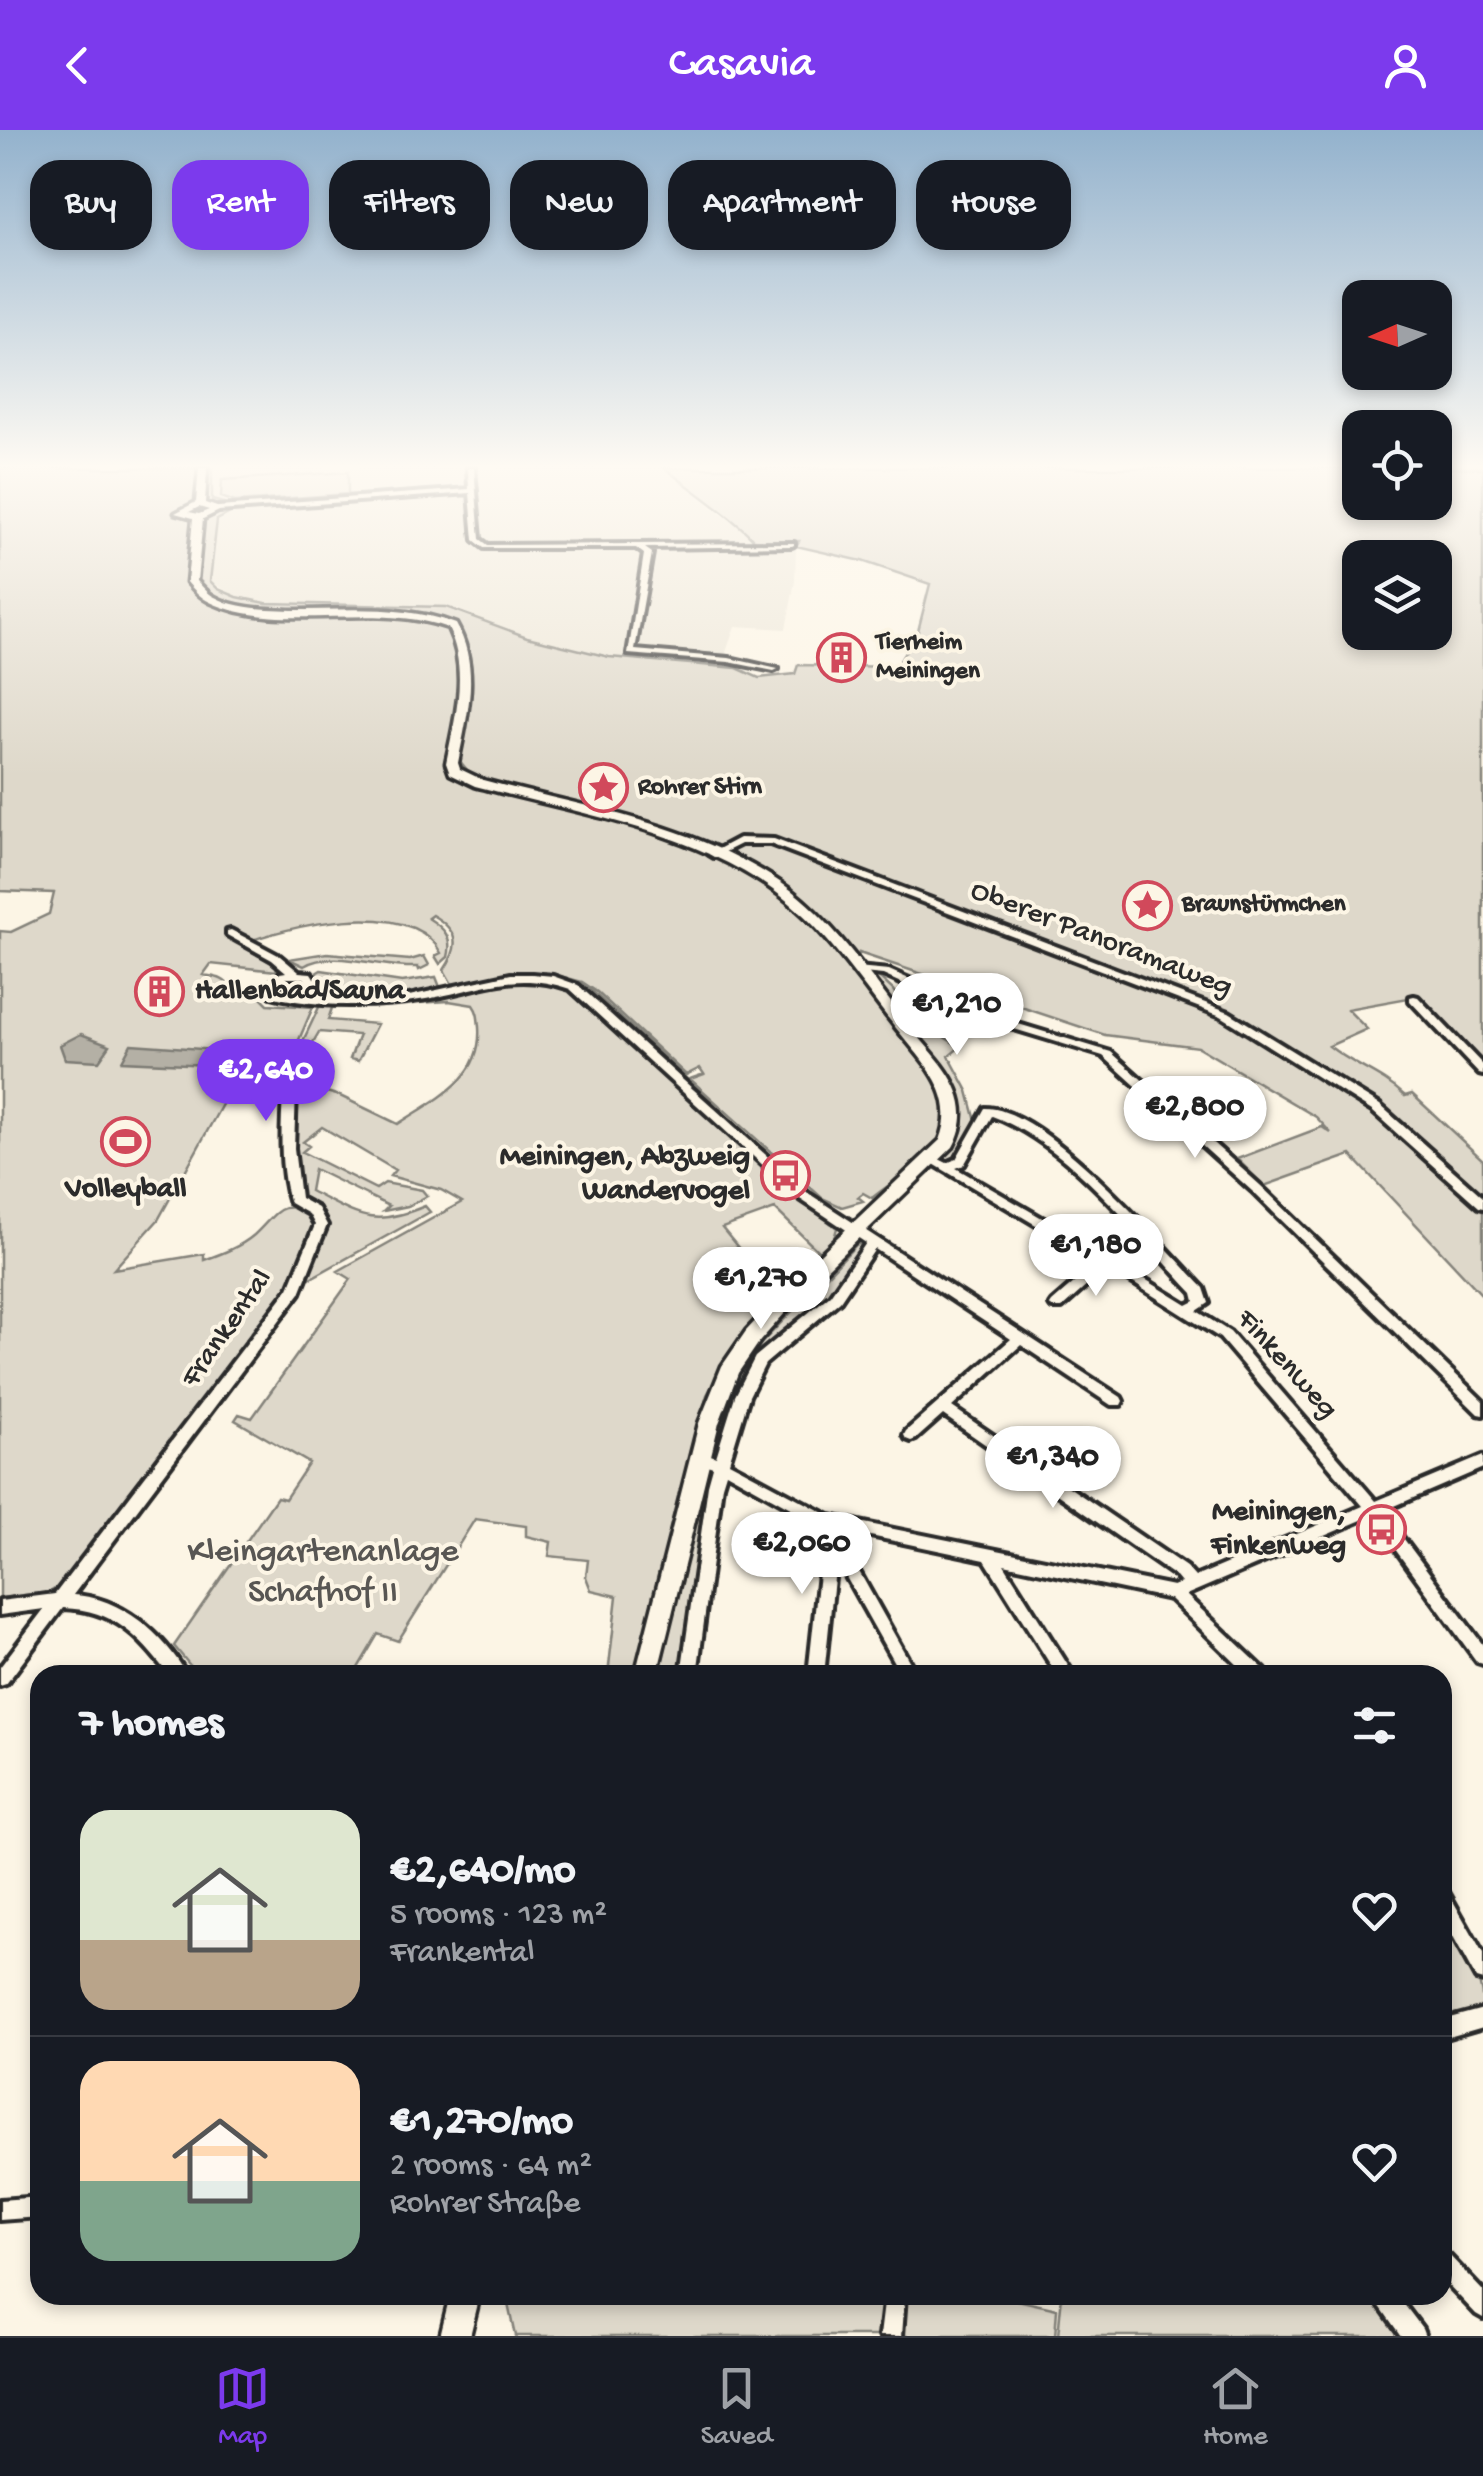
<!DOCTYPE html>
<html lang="en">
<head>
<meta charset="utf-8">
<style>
  :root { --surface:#171b24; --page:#242831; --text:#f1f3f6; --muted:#9ea1a6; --line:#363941; --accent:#7c3aed }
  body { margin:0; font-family:"Gochi Hand",sans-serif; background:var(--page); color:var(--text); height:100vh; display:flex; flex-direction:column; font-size:38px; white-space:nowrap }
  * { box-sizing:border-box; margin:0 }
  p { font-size:32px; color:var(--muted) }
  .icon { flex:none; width:55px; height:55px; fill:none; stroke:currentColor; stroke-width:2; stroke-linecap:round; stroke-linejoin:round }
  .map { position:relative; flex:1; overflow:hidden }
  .sheet { position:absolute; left:30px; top:1535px; width:1422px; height:640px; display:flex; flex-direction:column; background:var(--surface); border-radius:30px; box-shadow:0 5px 15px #0003 }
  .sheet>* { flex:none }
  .top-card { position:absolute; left:30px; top:30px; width:1425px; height:90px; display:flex; gap:20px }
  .needle { width:65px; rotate:267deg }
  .tools { position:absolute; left:1342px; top:150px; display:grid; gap:20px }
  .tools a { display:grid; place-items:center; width:110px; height:110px; border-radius:20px; background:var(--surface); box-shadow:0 5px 15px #0003; font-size:50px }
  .price { position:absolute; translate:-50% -85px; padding:0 22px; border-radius:35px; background:#fff; color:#222; font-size:32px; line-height:65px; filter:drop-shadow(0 2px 5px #0008) }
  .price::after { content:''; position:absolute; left:50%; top:60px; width:30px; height:22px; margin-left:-15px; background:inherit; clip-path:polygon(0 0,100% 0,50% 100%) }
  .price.on { background:var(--accent); color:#fff }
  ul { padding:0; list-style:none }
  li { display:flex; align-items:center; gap:30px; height:250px; padding:0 50px }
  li+li { border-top:2px solid var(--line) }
  li span { display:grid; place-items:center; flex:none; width:280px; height:200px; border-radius:30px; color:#555 }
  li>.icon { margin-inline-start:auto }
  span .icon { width:120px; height:120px; fill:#fffc; stroke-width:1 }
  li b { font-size:42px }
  h2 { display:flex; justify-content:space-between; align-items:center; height:120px; padding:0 50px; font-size:42px }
  .pill { padding:0 35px; border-radius:30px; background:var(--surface); box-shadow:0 5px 15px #0003; font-size:35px; line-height:90px }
  .pill.on { background:var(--accent); color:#fff }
  header { display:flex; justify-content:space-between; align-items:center; height:130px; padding:0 50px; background:var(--accent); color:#fff; font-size:45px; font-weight:600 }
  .menu { display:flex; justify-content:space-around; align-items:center; height:140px; border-top:2px solid var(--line); background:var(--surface); font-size:28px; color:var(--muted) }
  .menu a { display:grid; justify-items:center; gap:5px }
  .menu .on { color:var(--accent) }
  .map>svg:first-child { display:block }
  .built { fill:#ece6d7 }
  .green { fill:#ded8ca; stroke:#84827a; stroke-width:2.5; fill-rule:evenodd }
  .water { fill:#b4b0a5; stroke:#7d7b74; stroke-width:2.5 }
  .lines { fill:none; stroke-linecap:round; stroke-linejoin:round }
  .street-casing { stroke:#2b2b2b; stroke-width:8 }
  .secondary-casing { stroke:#2b2b2b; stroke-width:7 }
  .street { fill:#fcf5e5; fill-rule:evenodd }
  .secondary { fill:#fcf5e5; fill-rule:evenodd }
  .labels { text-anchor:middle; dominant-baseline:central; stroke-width:8; stroke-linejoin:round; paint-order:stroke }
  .far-poi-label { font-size:25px; font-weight:bold; fill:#2b2b2b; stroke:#fcf5e5; text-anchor:start }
  .street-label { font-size:30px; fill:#2b2b2b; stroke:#fcf5e5 }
  .poi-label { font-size:30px; font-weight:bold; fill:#2b2b2b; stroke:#fcf5e5; text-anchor:end }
  .near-park-label { font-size:35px; fill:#585653; stroke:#fcf5e5 }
</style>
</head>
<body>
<header><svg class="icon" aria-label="back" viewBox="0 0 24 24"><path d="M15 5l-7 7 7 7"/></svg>Casavia<svg class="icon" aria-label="person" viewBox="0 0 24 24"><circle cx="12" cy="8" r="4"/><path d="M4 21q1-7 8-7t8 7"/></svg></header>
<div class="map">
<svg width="1483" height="2206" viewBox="0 0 1483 2206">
  <rect width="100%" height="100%" fill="#fcf5e5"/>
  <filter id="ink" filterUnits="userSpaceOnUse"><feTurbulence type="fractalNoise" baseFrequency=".01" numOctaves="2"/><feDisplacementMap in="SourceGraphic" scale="20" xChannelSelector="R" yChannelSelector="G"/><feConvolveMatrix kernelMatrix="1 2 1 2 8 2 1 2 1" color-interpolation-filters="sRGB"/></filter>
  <g filter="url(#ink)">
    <path class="built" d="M 212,338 L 664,338 L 721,384 L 746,399 L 755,412 L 801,410 L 796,416 L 795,451 L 786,499 L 735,496 L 724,528 L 649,524 L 647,528 L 609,527 L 527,507 L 457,479 L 281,475 L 237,467 L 210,451 L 217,390 L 230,383 L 231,375 L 212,370 Z"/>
    <path class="green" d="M 0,338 L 212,338 L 212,370 L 231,375 L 230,383 L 217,390 L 210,451 L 218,459 L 237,467 L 266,473 L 446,477 L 527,507 L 609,527 L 737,538 L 759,548 L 795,544 L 798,535 L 896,537 L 918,501 L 930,454 L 862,431 L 796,416 L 799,411 L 755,412 C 749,399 681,351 664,338 L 1360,338 L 1360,372 L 1435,372 L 1435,338 L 1483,338 L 1483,935 L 1419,866 L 1347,879 L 1367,899 L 1329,916 C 1354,936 1382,944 1405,966 L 1412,964 L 1483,1030 L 1483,1166 L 1351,1025 L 1264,1056 L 1237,1029 L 1322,997 L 1331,1003 L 1316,987 L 1198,917 L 1105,905 L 859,823 L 854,847 C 881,880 965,960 942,1005 C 928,1034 896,1048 872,1068 L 863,1063 L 858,1067 L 863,1071 L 842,1077 L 822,1068 L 690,949 L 704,944 L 700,938 L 686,945 L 597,862 L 582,852 L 548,843 L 576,851 L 594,863 L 780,1035 L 776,1037 L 588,861 C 537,832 505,850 452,854 L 444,840 C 461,815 458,800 432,785 L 428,788 C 444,798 453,807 448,827 L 440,834 L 435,826 L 441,823 C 410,764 281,798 242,814 L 276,836 L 277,841 L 211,834 L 203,845 C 213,847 227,847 231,860 L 258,864 L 268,874 L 313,877 L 295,919 L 286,929 L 287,940 L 230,960 L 158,1090 L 114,1139 L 204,1124 L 204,1130 C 221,1124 240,1117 254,1105 C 277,1084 279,1067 313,1085 L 316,1096 L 290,1160 L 62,1454 L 50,1462 L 0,1468 L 0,801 L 11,802 L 49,784 L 54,763 L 0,761 ZM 1360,428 L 1435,428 L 1435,502 L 1360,502 ZM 457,497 C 483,533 468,591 459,630 L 468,641 L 453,647 L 444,636 C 454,591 470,543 448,499 Z
      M 348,342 L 348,364 L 235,372 L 221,367 L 222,350 Z
      M 327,823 L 410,830 L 424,826 L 429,835 L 419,840 L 418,837 C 382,839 332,818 304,836 L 289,829 Z
      M 321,840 L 402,852 L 436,847 L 440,857 L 394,867 L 350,867 L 351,863 L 333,866 L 323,861 L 316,843 Z
      M 878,846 L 893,860 L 908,884 L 960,917 L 949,926 L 968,961 L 977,995 L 955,1030 L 943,1029 C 952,1019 961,1009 963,996 C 972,951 896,882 868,849 Z
      M 543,850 L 566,857 L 588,872 L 785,1058 L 837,1098 L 833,1112 L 801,1143 L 796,1142 L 819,1122 L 775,1079 L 722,1098 L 740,1120 L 731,1129 L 773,1172 L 733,1217 L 707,1265 L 637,1545 L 608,1545 L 617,1466 L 591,1460 L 586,1447 L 588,1430 L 549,1426 L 551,1412 L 526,1406 L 526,1396 L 475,1389 L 398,1511 L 378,1504 L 354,1545 L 198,1545 L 174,1516 L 277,1367 L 285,1369 L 309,1333 L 235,1290 L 239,1284 L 252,1288 L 351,1149 L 338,1141 L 462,1072 L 441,1060 L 390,1046 L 395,1040 L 322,997 L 303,1012 L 309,1016 L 302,1022 L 376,1059 L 385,1053 L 422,1060 L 427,1066 L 408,1076 L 384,1081 L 389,1076 L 314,1039 L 310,1061 C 358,1085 371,1099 425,1076 L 430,1082 L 311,1148 L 303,1144 L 326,1093 L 314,1075 L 298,1066 L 293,1041 L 293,952 L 340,966 L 398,994 C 436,969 483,949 479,897 C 478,887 478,882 473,875 L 449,871 L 418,873 L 501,851 Z
      M 320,875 L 351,876 L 332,878 L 328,890 L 377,894 L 358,931 L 350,929 L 359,905 L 319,902 L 303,930 L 294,930 Z
      M 857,1114 L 865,1115 L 831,1167 L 769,1218 L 720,1318 L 710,1320 L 735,1248 L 747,1228 Z
      M 706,1341 L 712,1343 L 685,1545 L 657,1545 Z
      M 1442,1796 C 1463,1832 1483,1835 1483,1881 L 1442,1893 Z
      M 506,2165 L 995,2165 L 1057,2179 L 1055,2206 L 515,2206 Z
      M 1062,2165 L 1377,2165 L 1409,2206 L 1058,2206 Z"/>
    <path class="water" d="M 81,904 L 110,915 L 99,931 L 65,929 L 60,915 Z
      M 131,914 L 217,920 L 209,935 L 122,931 Z"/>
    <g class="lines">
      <defs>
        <path id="street" d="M 468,338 L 474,338 L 480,409 L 488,415 L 794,413 L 794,415 L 792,416 L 645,418 L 652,423 L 635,520 L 729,528 L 778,539 L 774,541 L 729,532 L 628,524 L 644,424 L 636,418 L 484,418 L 474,410 L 470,363 L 218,381 L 215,379 L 218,377 L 469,359 Z
          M 739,708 L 774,709 L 1229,882 L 1380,975 L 1483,1067 L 1483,1078 L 1479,1077 L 1372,981 L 1221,886 L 770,714 L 741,714 L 717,726 L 714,727 L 709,724 Z
          M 231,800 L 280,826 L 299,842 L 311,843 L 322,860 L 333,867 L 348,868 L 409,866 L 511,844 L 532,844 L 553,846 L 578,855 L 808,1063 L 1121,1267 L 1123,1271 L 1121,1275 L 1111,1275 L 1021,1215 L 952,1277 L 1186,1437 L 1195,1447 L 1363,1376 L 1220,1208 L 1108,1137 L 1062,1178 L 1052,1178 L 1050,1175 L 1052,1172 L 1098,1132 L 927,1030 L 933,1026 L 947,1033 L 956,1029 L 985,978 C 1045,977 1161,1114 1204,1158 L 1209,1173 L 1197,1181 L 1230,1202 L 1376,1371 L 1483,1326 L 1483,1338 L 1383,1381 L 1483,1515 L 1483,1534 L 1477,1532 L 1371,1386 L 1186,1465 L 1265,1540 L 1267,1545 L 1248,1545 L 1170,1469 L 1004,1434 L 1074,1545 L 1057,1545 L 985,1430 L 837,1399 L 842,1411 L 917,1545 L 901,1545 L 836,1429 L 824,1545 L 808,1545 L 821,1425 L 821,1395 L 726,1342 L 722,1355 L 697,1545 L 681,1545 L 708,1355 L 713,1337 L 695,1331 L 693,1327 L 695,1323 L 700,1321 L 716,1327 L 735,1266 L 755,1227 L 830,1165 L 866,1113 L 800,1069 L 570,859 C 514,840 480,860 426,869 C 381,877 315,878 271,866 L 267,856 L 280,843 L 286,842 L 272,830 L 227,805 L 227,801 ZM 287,848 L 304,848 L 317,866 L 280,862 L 277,857 ZM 992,986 C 1068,1014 1137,1104 1193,1163 L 1195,1171 L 1187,1175 L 1111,1128 L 956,1038 L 964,1035 ZM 875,1119 L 1011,1209 L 906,1301 L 904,1305 L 906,1309 L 911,1311 L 916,1309 L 943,1285 L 1176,1447 L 1181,1453 L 1173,1456 L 830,1386 L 729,1332 L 749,1266 L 765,1234 L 840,1171 Z
          M 857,837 L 889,840 L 992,886 L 1111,922 L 1260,1055 L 1483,1271 L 1483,1285 L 1478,1284 L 1252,1061 L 1103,926 L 984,890 L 883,845 L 853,842 L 853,838 Z
          M 1414,866 L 1418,867 L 1483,935 L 1483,945 L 1479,944 L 1410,871 L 1410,867 Z
          M 291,928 L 297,931 L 294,1018 L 300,1068 L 318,1078 L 327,1095 L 300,1163 L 73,1465 C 121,1467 164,1504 187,1545 L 169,1545 C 138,1506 115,1480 63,1478 L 6,1554 L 0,1556 L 0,1537 L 44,1479 L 0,1485 L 0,1471 L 55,1464 L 289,1158 L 315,1095 L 309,1084 L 290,1073 C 276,1031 283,975 285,931 Z
          M 1442,1759 L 1448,1762 L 1483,1824 L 1483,1851 L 1476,1849 L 1442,1787 Z
          M 1483,1879 L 1483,1897 L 1442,1909 L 1442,1890 Z
          M 40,2067 L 40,2087 L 0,2090 L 0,2070 Z
          M 1442,2122 L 1449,2125 L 1483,2161 L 1483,2188 L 1476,2184 L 1442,2148 Z
          M 885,2165 L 905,2165 L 902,2206 L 880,2206 Z
          M 1374,2165 L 1397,2165 L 1422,2198 L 1425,2206 L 1401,2206 L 1377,2172 Z"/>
        <path id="secondary" d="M 199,338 L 207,338 L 205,373 L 223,379 L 203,389 L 197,451 C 202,456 208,464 215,467 C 236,479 268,479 292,480 C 348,480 403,474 456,494 C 481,538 467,586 458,633 L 460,639 L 483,650 C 586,678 705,695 791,760 C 839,797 873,851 911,898 C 941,934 980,967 953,1017 L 810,1155 L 760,1211 L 738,1243 L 719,1293 L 657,1545 L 635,1545 L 699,1293 L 722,1236 L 746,1201 L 798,1145 L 940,1010 C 959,964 923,932 896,898 C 860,853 827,801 781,766 C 695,700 576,683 475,656 L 450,644 L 446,633 C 455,588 469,541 448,498 C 373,470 280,505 210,472 C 201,468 193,459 187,452 L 193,388 L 175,383 L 196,372 ZM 199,377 L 209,380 L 199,384 L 189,382 Z
          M 450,2165 L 480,2165 L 470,2206 L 440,2206 Z"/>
      </defs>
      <use href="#street" class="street-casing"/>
      <use href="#secondary" class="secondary-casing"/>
      <use href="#street" class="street"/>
      <use href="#secondary" class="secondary"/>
    </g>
  </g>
  <linearGradient id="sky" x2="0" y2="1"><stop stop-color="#93b2cd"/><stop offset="0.52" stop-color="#fefaf3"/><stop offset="1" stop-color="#fefaf3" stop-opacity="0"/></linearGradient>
  <rect width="1483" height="646" fill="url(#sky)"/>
  <defs>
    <symbol id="building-ring" viewBox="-11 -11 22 22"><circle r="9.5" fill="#fcf5e5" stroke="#d1495b" stroke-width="1.5"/><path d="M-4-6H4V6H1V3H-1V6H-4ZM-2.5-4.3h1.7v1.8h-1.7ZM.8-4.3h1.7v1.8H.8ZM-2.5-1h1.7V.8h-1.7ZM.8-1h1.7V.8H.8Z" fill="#d1495b"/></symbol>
    <symbol id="sight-ring" viewBox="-11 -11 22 22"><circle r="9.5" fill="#fcf5e5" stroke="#d1495b" stroke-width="1.5"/><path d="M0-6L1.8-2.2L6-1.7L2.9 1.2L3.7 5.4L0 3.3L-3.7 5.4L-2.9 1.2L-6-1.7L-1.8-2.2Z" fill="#d1495b"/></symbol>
    <symbol id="stadium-ring" viewBox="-11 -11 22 22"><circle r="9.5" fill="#fcf5e5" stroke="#d1495b" stroke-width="1.5"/><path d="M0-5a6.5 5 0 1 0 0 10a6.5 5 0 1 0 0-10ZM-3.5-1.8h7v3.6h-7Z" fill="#d1495b"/></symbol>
    <symbol id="bus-ring" viewBox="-11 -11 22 22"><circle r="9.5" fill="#fcf5e5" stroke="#d1495b" stroke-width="1.5"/><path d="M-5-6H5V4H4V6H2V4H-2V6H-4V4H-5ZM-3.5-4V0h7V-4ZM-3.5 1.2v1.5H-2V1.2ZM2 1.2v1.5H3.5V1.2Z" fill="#d1495b"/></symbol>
  </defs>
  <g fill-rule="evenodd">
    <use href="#building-ring" x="814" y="500" width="55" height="55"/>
    <use href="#sight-ring" x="576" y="630" width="55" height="55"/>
    <use href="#sight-ring" x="1120" y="748" width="55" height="55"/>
    <use href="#building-ring" x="132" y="834" width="55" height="55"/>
    <use href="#stadium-ring" x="98" y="984" width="55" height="55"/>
    <use href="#bus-ring" x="758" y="1018" width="55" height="55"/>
    <use href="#bus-ring" x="1354" y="1372" width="55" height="55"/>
  </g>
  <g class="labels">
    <g class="far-poi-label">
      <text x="876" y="513">Tierheim<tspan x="876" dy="29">Meiningen</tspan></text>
      <text x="638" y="658">Rohrer Stirn</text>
      <text x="1182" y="775">Braunstürmchen</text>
    </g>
    <g class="street-label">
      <text transform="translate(1101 810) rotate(21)">Oberer Panoramaweg</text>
      <text transform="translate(228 1199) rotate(-55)">Frankental</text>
      <text transform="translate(1286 1235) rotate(48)">Finkenweg</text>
    </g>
    <g class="poi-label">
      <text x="195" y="862" text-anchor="start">Hallenbad/Sauna</text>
      <text x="750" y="1028">Meiningen, Abzweig<tspan x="750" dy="34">Wandervogel</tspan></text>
      <text x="126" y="1060" text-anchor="middle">Volleyball</text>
      <text x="1346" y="1383">Meiningen,<tspan x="1346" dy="34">Finkenweg</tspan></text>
    </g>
    <g class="near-park-label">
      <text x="323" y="1423">Kleingartenanlage<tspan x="323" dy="40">Schafhof II</tspan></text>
    </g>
  </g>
</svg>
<div class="tools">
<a><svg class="needle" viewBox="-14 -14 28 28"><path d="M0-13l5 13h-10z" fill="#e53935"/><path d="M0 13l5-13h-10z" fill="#9ea1a6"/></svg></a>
<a><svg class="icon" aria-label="locate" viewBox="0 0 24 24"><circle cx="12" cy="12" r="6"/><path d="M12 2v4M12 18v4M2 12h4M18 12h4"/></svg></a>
<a><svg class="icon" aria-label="layers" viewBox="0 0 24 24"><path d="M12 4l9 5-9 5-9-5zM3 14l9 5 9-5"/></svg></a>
</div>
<b class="price" style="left:957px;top:928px">€1,210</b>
<b class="price on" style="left:266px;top:994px">€2,640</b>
<b class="price" style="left:1195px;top:1031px">€2,800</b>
<b class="price" style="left:1096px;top:1169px">€1,180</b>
<b class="price" style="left:761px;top:1202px">€1,270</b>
<b class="price" style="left:1053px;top:1381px">€1,340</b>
<b class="price" style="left:802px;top:1467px">€2,060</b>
<div class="top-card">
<a class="pill">Buy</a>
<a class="pill on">Rent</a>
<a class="pill">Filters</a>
<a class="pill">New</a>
<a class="pill">Apartment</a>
<a class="pill">House</a>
</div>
<section class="sheet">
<h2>7 homes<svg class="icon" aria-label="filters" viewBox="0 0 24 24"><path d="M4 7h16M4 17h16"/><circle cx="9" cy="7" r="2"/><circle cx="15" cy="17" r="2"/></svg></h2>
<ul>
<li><span style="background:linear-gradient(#dfe7d0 65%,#b9a48a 0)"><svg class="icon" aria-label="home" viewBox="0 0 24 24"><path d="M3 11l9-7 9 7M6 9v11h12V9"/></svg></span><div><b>€2,640/mo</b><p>5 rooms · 123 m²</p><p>Frankental</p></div><svg class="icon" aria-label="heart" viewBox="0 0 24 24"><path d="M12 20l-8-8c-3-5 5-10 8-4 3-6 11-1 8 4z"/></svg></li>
<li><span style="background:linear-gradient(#ffd9b3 60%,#7fa58c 0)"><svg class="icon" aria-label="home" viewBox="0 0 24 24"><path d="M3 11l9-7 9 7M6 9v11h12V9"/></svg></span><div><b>€1,270/mo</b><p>2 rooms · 64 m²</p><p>Rohrer Straße</p></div><svg class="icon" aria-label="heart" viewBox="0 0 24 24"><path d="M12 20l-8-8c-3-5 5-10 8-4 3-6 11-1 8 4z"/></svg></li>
</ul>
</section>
</div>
<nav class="menu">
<a class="on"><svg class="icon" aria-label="map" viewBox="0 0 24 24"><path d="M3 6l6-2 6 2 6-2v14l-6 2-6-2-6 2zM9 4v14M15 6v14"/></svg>Map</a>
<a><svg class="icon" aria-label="saved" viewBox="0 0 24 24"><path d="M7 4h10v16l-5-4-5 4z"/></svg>Saved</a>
<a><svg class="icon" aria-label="home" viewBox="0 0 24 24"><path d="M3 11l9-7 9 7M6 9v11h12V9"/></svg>Home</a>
</nav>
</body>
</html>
